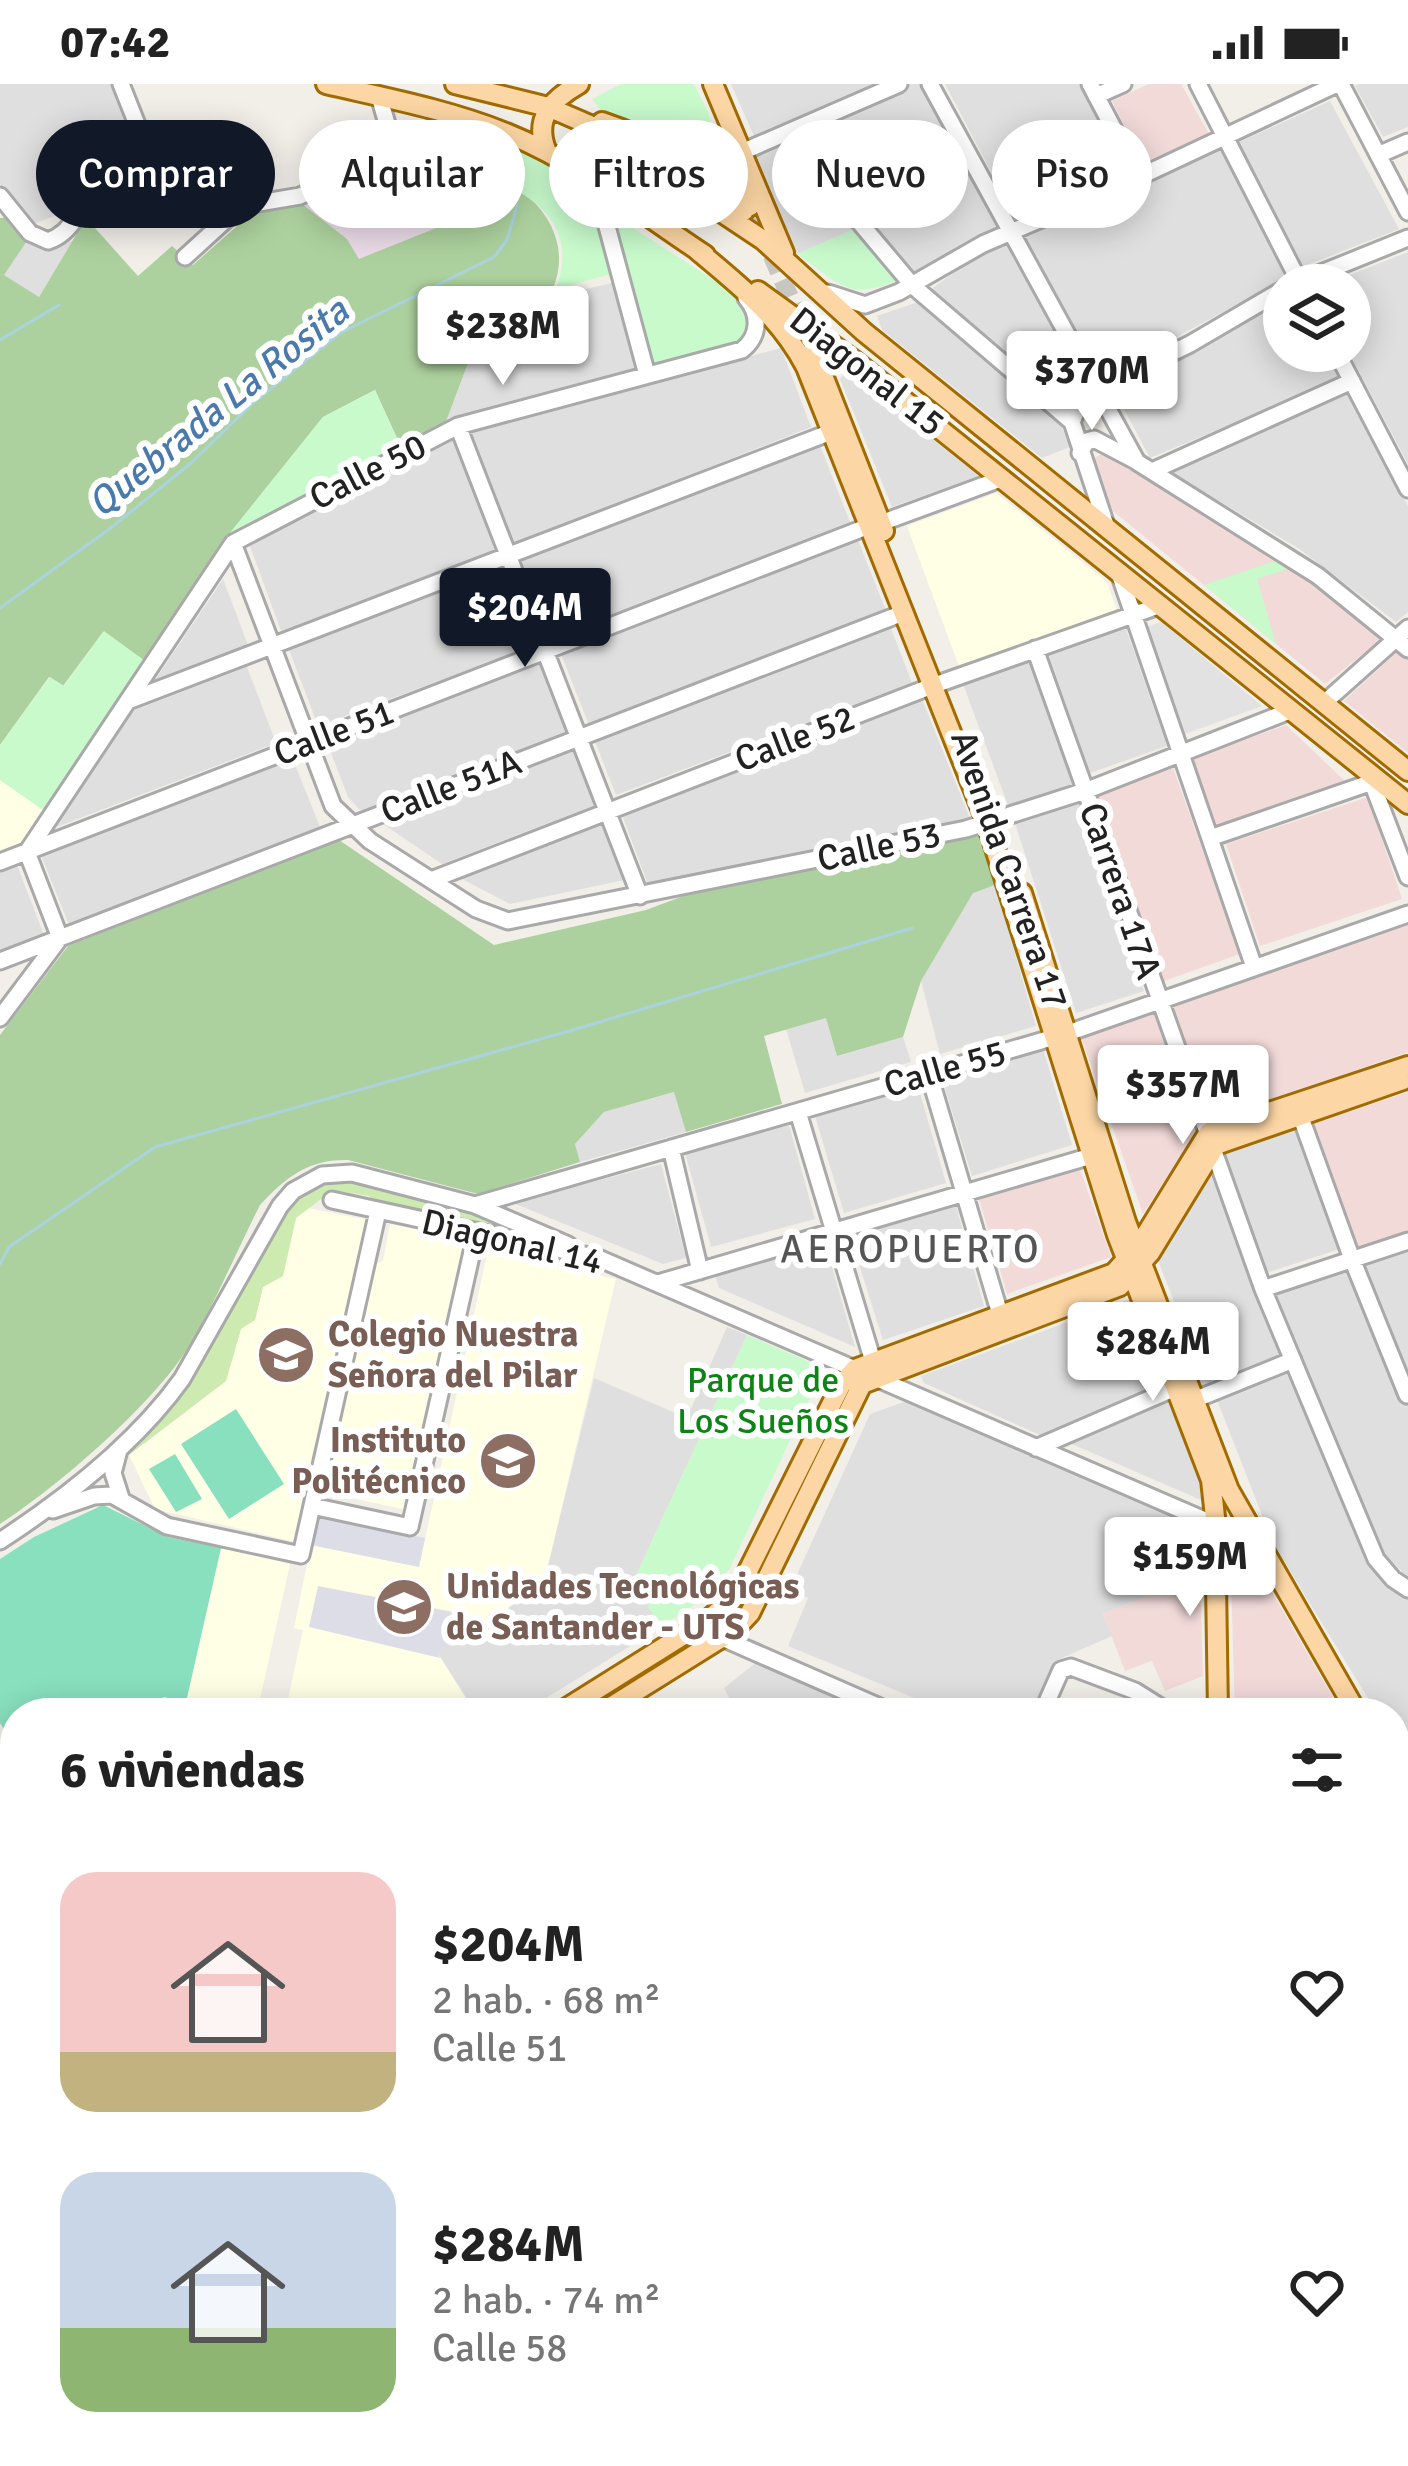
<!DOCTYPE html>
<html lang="es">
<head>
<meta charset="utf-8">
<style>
  :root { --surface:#fff; --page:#f6f6f6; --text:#222; --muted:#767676; --accent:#111827 }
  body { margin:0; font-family:Signika,sans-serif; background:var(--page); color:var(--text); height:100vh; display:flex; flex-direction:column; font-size:45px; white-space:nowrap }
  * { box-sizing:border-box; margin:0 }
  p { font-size:39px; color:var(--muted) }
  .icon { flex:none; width:66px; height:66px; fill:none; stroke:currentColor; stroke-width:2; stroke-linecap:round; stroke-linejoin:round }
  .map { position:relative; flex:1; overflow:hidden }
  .details { position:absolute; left:0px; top:1614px; width:1410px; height:768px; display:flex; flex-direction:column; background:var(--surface); border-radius:48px 48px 0 0; box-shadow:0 6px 30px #0003 }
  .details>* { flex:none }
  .top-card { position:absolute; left:36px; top:36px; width:1338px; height:108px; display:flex; gap:24px }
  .buttons { position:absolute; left:1263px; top:180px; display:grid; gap:24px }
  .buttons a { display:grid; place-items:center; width:108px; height:108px; border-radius:50%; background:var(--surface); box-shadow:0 6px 30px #0003; font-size:60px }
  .price { position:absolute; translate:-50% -102px; padding:0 27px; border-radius:12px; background:#fff; color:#222; font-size:39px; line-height:78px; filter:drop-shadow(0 3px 6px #0008) }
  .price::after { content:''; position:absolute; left:50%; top:72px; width:36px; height:27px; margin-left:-18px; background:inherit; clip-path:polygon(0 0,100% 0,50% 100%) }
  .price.active { background:var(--accent); color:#fff }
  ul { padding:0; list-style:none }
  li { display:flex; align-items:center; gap:36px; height:300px; padding:0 60px }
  li span { display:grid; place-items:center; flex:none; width:336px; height:240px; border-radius:36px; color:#555 }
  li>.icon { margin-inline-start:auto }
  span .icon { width:144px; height:144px; fill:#fffc; stroke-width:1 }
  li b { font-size:51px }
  h2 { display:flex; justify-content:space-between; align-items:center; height:144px; padding:0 60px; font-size:51px }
  .chip { padding:0 42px; border-radius:54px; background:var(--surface); box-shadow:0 6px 30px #0003; font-size:42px; line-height:108px }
  .chip.active { background:var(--accent); color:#fff }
  .status { display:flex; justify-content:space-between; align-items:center; height:84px; padding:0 60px; background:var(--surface); direction:ltr }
  .status svg { height:33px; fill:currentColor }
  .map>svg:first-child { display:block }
  .residential { fill:#e0dfdf }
  .commercial { fill:#f2dad9 }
  .industrial { fill:#ebdbe8 }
  .education { fill:#ffffe5 }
  .grass { fill:#cdebb0 }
  .forest { fill:#add19e }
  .park { fill:#c8facc }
  .pitch { fill:#88e0be }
  .parking { fill:#e2e2e2 }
  .plaza { fill:#dddde8 }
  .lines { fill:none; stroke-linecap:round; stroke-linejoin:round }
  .stream { stroke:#aad3df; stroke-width:3 }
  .major-tunnel { stroke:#c8c6c1; stroke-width:18; stroke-dasharray:18 9; stroke-linecap:butt }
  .minor-casing { stroke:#a9a9a9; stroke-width:21 }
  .major-casing { stroke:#a06b00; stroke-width:24 }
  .minor { stroke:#fff; stroke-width:15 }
  .major { stroke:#fcd6a4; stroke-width:18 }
  .labels { text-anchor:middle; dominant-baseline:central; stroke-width:12; stroke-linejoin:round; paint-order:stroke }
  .street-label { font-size:36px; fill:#222; stroke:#fff }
  .education-label { font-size:36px; font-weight:bold; fill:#785e54; stroke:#fff; text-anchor:start }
  .park-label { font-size:36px; fill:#0c8416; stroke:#fff }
  .water-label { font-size:39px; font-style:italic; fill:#4a7aab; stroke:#fff }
  .neighbourhood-label { font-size:39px; letter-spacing:3px; fill:#555; stroke:#fff }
</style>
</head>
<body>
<div class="status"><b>07:42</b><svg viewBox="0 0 49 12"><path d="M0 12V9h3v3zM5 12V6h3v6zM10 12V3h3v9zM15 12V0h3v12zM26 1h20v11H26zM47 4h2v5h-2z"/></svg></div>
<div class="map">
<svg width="1408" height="2382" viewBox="0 0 1408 2382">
  <rect width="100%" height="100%" fill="#f2efe9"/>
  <path class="residential" d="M 0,0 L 110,0 L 129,47 L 92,63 L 72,125 L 34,140 L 0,100 Z
    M 731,0 L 876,0 L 754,52 Z
    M 911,0 L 922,0 L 1000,142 L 913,192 L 861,131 L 811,47 Z
    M 945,0 L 1079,0 L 1124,87 L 1016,135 Z
    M 1359,0 L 1408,0 L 1408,43 L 1383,53 L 1355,2 Z
    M 1330,17 L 1399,145 L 1302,183 L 1239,58 Z
    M 800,54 L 857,144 L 797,170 L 756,72 Z
    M 1221,65 L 1290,192 L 1100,294 L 1023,153 Z
    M 29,154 L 41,162 L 72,157 L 39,213 L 3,191 Z
    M 1011,159 L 1092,304 L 1067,323 L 930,206 L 973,175 Z
    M 1408,168 L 1408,380 L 1348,267 L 1350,201 L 1324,201 Z
    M 616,198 L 639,286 L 445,340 L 476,258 L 583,232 L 578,207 Z
    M 1284,215 L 1284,267 L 1328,267 L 1342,294 L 1150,374 L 1115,308 Z
    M 921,217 L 1058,334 L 1070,363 L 1042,374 L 882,246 L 877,232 Z
    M 781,264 L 811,343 L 513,461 L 471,348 Z
    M 847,287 L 979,392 L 892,423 L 840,295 Z
    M 1346,308 L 1408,422 L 1408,528 L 1396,538 L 1298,464 L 1170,388 Z
    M 454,354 L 495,467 L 281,547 L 248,457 Z
    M 819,359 L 850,438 L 552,553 L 521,474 Z
    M 858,456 L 886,527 L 589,641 L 561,570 Z
    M 505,482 L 535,561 L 318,642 L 288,563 Z
    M 223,495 L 248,561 L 155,596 Z
    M 890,542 L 912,599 L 616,711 L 594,655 Z
    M 1126,545 L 1167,662 L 1090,689 L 1049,572 Z
    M 1029,576 L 1075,700 L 1009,724 L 963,600 Z
    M 541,580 L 567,648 L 361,727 L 348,713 L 328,661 Z
    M 247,583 L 276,659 L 54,744 L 132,627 Z
    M 922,615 L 971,737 L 649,803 L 622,731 Z
    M 577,665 L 598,720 L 442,780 L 383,740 Z
    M 292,673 L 320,743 L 69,841 L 41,771 Z
    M 1084,717 L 1144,907 L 1076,929 L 1015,739 Z
    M 604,738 L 625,796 L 510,820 L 458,793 Z
    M 17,781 L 44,851 L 0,867 L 0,787 Z
    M 995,801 L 1036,942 L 940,970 L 921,897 L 973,808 Z
    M 826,933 L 838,972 L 903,953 L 911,978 L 805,1009 L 786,945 Z
    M 1043,965 L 1072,1061 L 972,1092 L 942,995 Z
    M 918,1002 L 946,1099 L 844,1129 L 815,1032 Z
    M 675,1008 L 686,1048 L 580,1078 L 575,1060 L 604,1028 Z
    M 789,1041 L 815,1135 L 711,1163 L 685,1069 Z
    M 1299,1044 L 1340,1165 L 1266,1189 L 1225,1069 Z
    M 661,1080 L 686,1174 L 663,1180 L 513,1119 Z
    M 1211,1092 L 1282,1270 L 1207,1299 L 1158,1177 Z
    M 956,1122 L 984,1222 L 883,1256 L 850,1152 Z
    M 825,1159 L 855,1263 L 719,1204 L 715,1191 Z
    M 1408,1168 L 1408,1494 L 1380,1465 L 1274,1210 Z
    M 1130,1215 L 1165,1299 L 1042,1352 L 924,1299 L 921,1292 Z
    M 727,1243 L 747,1251 L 633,1498 L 661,1543 L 522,1629 L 476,1629 L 437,1568 L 543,1502 L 594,1294 L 687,1334 Z
    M 1285,1286 L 1352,1436 L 1383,1496 L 1408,1512 L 1408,1659 L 1399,1663 L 1395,1657 L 1395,1629 L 1377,1629 L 1273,1459 L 1217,1316 Z
    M 907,1317 L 1201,1443 L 1200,1491 L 1103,1530 L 1112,1552 L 1055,1577 L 1032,1629 L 951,1629 L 788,1562 L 808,1514 L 790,1506 L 870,1330 Z
    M 1168,1317 L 1199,1396 L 1201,1416 L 1067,1358 Z
    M 758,1577 L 876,1629 L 737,1629 L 724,1604 Z
    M 0,1829 L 15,1832 L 15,1926 L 1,1935 L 15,1958 L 15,2367 L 89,2367 L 86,2382 L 0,2382 Z
    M 129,2367 L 536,2367 L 543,2378 L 537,2382 L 126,2382 Z
    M 667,2367 L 955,2367 L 941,2382 L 643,2382 Z"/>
  <path class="commercial" d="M 1149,0 L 1181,0 L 1209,50 L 1143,79 L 1112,17 Z
    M 1103,369 L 1307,494 L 1386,552 L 1325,600 L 1113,427 L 1090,377 Z
    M 1401,564 L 1408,573 L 1408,669 L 1344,617 Z
    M 1286,641 L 1346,698 L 1216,744 L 1191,675 Z
    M 1173,684 L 1240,870 L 1164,897 L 1097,711 Z
    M 1368,713 L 1402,815 L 1260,862 L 1226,760 Z
    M 1408,839 L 1408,968 L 1210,1037 L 1169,922 Z
    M 1154,925 L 1197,1047 L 1143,1130 L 1080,950 Z
    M 1408,1008 L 1408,1150 L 1355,1167 L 1312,1040 Z
    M 1080,1085 L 1111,1173 L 1007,1210 L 979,1115 Z
    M 1236,1454 L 1242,1456 L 1342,1629 L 1235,1629 L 1230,1461 Z
    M 1200,1491 L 1203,1592 L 1165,1607 L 1152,1577 L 1125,1587 L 1103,1530 Z"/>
  <path class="industrial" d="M 399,41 L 497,67 L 441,142 L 359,176 L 347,155 L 302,120 L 411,75 Z"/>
  <path class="education" d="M 996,409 L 1107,498 L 1117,527 L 960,585 L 907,442 Z
    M 0,696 L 43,726 L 21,759 L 0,767 Z
    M 307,1124 L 368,1136 L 295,1458 L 155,1425 L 129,1371 L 226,1297 L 241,1244 L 255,1236 L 263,1203 L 283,1192 L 296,1134 Z
    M 390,1140 L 465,1155 L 407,1426 L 324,1408 L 376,1180 L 383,1177 Z
    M 488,1166 L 616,1195 L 543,1502 L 437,1568 L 467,1616 L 446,1629 L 285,1629 L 303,1546 L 294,1544 L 311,1461 L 419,1483 Z
    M 221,1464 L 290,1480 L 257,1629 L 237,1629 L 186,1618 Z"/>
  <path class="grass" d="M 331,1095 L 472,1126 L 551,1158 L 377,1122 L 369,1112 L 333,1106 L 296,1134 L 283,1192 L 263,1203 L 255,1236 L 241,1245 L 226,1297 L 129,1371 L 201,1281 L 285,1127 L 317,1100 Z"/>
  <path class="forest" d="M 477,90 C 493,96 517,101 529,113 C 573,154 567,207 522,244 C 511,253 490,255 476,258 L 445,340 L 401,363 L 375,306 L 323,333 L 230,449 L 145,577 L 103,548 L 63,602 L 49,593 L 0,661 L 0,134 L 8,133 L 29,154 L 4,191 L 39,213 L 86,134 L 138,192 L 172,162 L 193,181 L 255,126 L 302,120 L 347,155 L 359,175 L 441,142 Z
    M 981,751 L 995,801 L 973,809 L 921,897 L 903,953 L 837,972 L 826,934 L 764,952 L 782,1020 L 686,1048 L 674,1008 L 604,1028 L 575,1060 L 580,1078 L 478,1110 L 348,1076 C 309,1075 286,1093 260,1121 C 236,1168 216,1218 189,1262 C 155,1319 56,1404 0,1440 L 0,951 L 68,862 L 339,756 L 494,861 L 646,826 L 686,811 Z
    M 1408,1874 L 1408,2278 L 1395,2285 L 1395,1893 Z
    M 1036,2367 L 1316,2367 L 1311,2382 L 1021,2382 Z"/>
  <path class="park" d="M 621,0 L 694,0 L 708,28 L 726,91 L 722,93 L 604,30 L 592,15 Z
    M 501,58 C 587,96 587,102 616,189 L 570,201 L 525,244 C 534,234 550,220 555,207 C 581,141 534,110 480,90 Z
    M 611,130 L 742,214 C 753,230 752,244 741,260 L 652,286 Z
    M 857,144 L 899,196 C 845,217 841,200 797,170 Z
    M 375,306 L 401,363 L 230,449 L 323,333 Z
    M 1278,476 L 1290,484 L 1257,495 L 1276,560 L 1204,501 Z
    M 104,547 L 145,577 L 43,726 L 0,696 L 0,661 L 50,593 L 64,602 Z
    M 747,1251 L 824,1284 L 730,1484 L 706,1513 L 661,1543 L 633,1498 Z"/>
  <path class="pitch" d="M 236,1325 L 284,1400 L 229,1435 L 181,1360 Z
    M 175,1370 L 202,1415 L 176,1428 L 149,1385 Z
    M 103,1421 L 168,1453 L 221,1464 L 186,1618 L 164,1613 L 135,1629 L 15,1629 L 15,1663 L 0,1639 L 0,1475 L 34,1453 Z"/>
  <path class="parking" d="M 1161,538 L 1262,622 L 1185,650 L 1146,543 Z"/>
  <path class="plaza" d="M 318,1431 L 425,1454 L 419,1483 L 311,1461 Z
    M 318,1502 L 474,1532 L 473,1546 L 438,1568 L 440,1574 L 309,1543 Z"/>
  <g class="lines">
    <path class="stream" d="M 0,256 L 59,221
      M 0,524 L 112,443 L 191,379 L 254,318 L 340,249 L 494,173 L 507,156 L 517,122
      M 0,1180 L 9,1163 L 155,1063 L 566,948 L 912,844
      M 1395,2009 L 1408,1996
      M 1395,2176 L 1408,2180
      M 1187,2382 L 1191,2367"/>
    <path class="major-tunnel" d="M 750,122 L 813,266"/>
    <defs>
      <path id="minor" d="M 930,0 L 1137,378 L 1318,492 L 1408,565
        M 1090,0 L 1139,93
        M 1198,0 L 1301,201
        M 1341,0 L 1408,128
        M 1096,12 L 1123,0
        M 802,45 L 855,133 L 913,202 L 1072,338 L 1107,444
        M 742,68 L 899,0
        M 1378,71 L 1408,58
        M 587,93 L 605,135 L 647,291
        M 0,112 L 30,149 L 48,157 C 80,147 89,103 100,75 L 144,58 L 121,0
        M 185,173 L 241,122 L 300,112 L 386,72 L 392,57 L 379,12
        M 1294,200 L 1408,154
        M 828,209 L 865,221 L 899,208 L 983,160 L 1139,93 L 1337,0
        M 1336,267 L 1408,405
        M 1072,338 L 1080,319 L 1097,306 L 1190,260 L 1284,205
        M 458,342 L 640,812
        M 1080,369 L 1087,357 L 1094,355 L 1136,377
        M 1152,387 L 1352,297
        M 881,439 L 1003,394
        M 233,459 L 333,722 L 370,757 L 476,825 L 508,837 L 966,745 L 1085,707 L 1292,626
        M 1119,489 L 1254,883
        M 1035,565 L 1263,1205 L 1376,1475 L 1393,1495 L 1408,1505
        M 128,617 L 831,348
        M 1324,619 L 1408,544
        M 1369,691 L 1408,793
        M 1210,754 L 1378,696
        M 0,778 L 869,442
        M 431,796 L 932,602 L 1161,521
        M 0,877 L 903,529
        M 0,934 L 60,854 L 27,768 L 233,459 L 458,342 L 742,266 C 759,253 761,231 746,214
        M 929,990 L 1000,1230
        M 798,1028 L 875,1284
        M 1300,1031 L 1352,1175 L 1407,1311
        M 671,1064 L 700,1187
        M 332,1116 L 598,1174 L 1216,1441
        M 475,1121 L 1065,950 L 1408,830
        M 658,1199 L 1091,1072
        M 1263,1205 L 1408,1157
        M 1194,1316 L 1293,1276
        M 1036,1364 L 1175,1304
        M 119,1366 L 113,1389 L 121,1414
        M 312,1422 L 410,1443 L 476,1150
        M 53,1426 L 94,1412 L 112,1411 L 167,1442 L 301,1471 L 378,1127
        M 0,1457 C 66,1414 136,1359 182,1295 L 280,1122 L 293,1107 L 322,1091 L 352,1089 L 475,1121 L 568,1161
        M 722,1554 L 894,1629
        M 1042,1629 L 1061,1586 L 1071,1583 L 1135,1607 L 1170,1629
        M 0,1723 L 15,1709
        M 11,1951 L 15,1949
        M 548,2367 L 559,2382
        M 97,2382 L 100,2367
        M 114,2382 L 117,2367
        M 958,2382 L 972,2367
        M 1379,2382 L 1408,2358"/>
      <path id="major" d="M 326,0 C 386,14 449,26 506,49 C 578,78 641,129 705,171
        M 455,0 L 548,23 L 592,42 L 763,156 L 864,248 L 1408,687
        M 713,0 L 784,169
        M 602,38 C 657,56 703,87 744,127
        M 724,53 L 750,122
        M 547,68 C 533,35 551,16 579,0
        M 697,166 C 739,201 780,233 806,283 L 987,739 L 1117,1151 L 1211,1396 L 1215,1433 L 1218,1629
        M 758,207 L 856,278 L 1408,720
        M 813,266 L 884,447
        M 1022,809 L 1126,1138 L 1229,1406 L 1357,1629
        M 559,1629 L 709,1535 L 735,1513 L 841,1301 L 855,1285 L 1114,1189 L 1140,1160 L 1209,1048 L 1408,982
        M 601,1629 L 734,1546 L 750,1529 L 862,1300 L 1120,1202 L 1150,1169 L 1216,1061 L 1403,996
        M 1395,1683 L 1408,1678
        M 1395,1700 L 1408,1694
        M 0,1813 L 15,1816
        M 577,2382 L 601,2367
        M 613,2382 L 636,2367"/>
    </defs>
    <use href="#minor" class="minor-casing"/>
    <use href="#major" class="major-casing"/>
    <use href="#minor" class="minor"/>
    <use href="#major" class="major"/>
  </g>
  <defs>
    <symbol id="school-disc" viewBox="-11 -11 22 22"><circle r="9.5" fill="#8d6e63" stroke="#fff"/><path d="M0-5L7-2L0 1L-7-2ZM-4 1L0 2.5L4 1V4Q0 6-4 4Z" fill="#fff"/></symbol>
    <symbol id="university-disc" viewBox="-11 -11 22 22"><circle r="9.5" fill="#8d6e63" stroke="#fff"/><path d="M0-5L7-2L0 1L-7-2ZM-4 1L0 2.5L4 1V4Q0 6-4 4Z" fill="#fff"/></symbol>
  </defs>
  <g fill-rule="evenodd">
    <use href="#school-disc" x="253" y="1238" width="66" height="66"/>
    <use href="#school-disc" x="475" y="1344" width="66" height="66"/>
    <use href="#university-disc" x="371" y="1490" width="66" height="66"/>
  </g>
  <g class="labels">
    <g class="street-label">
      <text transform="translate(867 288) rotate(38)">Diagonal 15</text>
      <text transform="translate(368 388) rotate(-27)">Calle 50</text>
      <text transform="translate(334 649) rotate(-21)">Calle 51</text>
      <text transform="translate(795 655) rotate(-21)">Calle 52</text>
      <text transform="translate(451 703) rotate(-21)">Calle 51A</text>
      <text transform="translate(879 763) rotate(-12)">Calle 53</text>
      <text transform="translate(1009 786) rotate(71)">Avenida Carrera 17</text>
      <text transform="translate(1120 807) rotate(71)">Carrera 17A</text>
      <text transform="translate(945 985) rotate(-16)">Calle 55</text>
      <text transform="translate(512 1158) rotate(13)">Diagonal 14</text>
    </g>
    <g class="education-label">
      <text x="328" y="1250">Colegio Nuestra<tspan x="328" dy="41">Señora del Pilar</tspan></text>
      <text x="466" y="1356" text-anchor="end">Instituto<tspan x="466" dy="41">Politécnico</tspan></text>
      <text x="446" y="1502">Unidades Tecnológicas<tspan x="446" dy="41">de Santander - UTS</tspan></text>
    </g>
    <g class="park-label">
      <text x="763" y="1296">Parque de<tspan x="763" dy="41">Los Sueños</tspan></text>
    </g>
    <g class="water-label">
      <text transform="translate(218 323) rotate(-39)">Quebrada La Rosita</text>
    </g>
    <g class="neighbourhood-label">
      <text x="911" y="1165">AEROPUERTO</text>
    </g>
  </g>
</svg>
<div class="buttons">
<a><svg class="icon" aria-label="layers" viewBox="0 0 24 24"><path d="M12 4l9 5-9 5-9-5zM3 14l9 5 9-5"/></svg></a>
</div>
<b class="price" style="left:503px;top:304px">$238M</b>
<b class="price" style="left:1092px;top:349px">$370M</b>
<b class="price active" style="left:525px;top:586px">$204M</b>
<b class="price" style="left:1183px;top:1063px">$357M</b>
<b class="price" style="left:1153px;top:1320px">$284M</b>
<b class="price" style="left:1190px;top:1535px">$159M</b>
<div class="top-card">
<a class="chip active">Comprar</a>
<a class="chip">Alquilar</a>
<a class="chip">Filtros</a>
<a class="chip">Nuevo</a>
<a class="chip">Piso</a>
</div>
<section class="details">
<h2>6 viviendas<svg class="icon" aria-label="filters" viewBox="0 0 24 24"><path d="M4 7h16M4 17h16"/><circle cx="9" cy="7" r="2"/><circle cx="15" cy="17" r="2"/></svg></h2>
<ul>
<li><span style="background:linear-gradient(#f6c9c9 75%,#c2b280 0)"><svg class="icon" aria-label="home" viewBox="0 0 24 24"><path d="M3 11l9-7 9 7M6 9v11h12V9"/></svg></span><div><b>$204M</b><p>2 hab. · 68 m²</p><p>Calle 51</p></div><svg class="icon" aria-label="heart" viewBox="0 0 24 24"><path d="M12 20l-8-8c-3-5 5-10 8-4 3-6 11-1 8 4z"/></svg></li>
<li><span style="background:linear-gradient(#c9d6e8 65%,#8fb573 0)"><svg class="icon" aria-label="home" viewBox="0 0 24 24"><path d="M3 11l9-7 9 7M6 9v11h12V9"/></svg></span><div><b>$284M</b><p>2 hab. · 74 m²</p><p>Calle 58</p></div><svg class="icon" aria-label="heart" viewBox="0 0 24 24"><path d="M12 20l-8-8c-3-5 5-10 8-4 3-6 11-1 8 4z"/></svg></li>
</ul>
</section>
</div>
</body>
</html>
